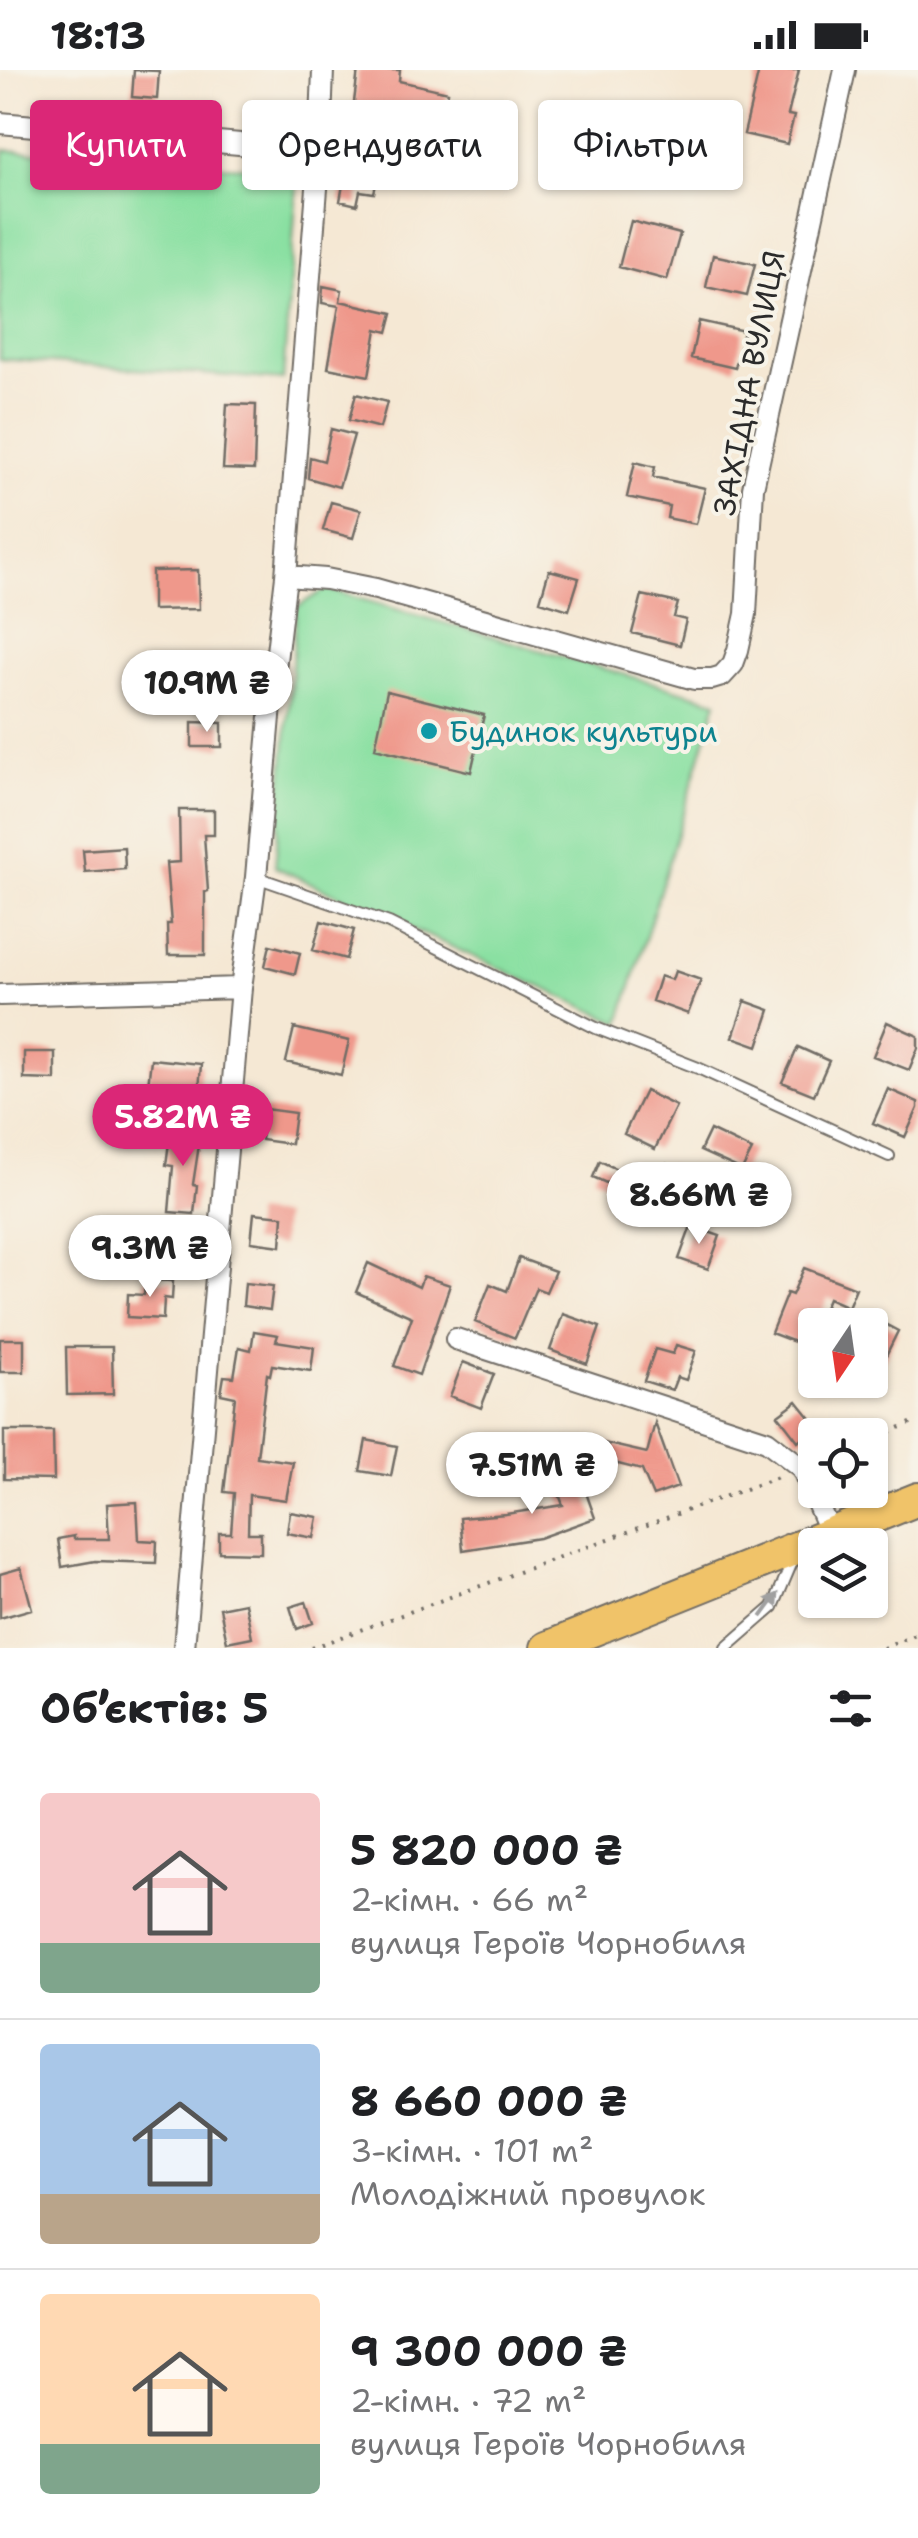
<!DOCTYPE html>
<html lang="uk">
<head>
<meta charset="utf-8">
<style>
  :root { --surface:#fff; --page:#f2f2f2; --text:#202124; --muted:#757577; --line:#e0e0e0; --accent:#db2777 }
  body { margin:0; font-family:"Shantell Sans",sans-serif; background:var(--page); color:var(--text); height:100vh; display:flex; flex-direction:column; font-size:38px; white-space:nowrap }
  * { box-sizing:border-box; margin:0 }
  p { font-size:32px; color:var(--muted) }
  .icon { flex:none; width:55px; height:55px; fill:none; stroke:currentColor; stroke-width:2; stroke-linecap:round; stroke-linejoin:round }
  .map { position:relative; height:1578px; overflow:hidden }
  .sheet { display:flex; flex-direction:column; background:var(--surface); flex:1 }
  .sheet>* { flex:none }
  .hud { position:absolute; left:30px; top:30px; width:860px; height:90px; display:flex; gap:20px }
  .needle { width:65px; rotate:193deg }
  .buttons { position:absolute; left:798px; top:1238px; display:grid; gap:20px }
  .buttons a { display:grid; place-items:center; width:90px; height:90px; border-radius:10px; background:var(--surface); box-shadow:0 2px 8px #0004; font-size:50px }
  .price { position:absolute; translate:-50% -85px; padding:0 22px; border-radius:35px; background:#fff; color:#222; font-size:32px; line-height:65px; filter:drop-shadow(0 2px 5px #0008) }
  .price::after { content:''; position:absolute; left:50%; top:60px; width:30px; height:22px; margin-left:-15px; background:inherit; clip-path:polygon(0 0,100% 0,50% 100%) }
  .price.on { background:var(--accent); color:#fff }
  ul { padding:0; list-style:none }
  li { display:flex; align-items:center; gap:30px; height:250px; padding:0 40px }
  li+li { border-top:2px solid var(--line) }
  li span { display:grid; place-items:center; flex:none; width:280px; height:200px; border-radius:10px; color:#555 }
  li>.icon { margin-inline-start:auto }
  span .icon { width:120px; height:120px; fill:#fffc; stroke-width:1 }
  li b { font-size:42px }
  h2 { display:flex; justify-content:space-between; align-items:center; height:120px; padding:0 40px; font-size:42px }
  .pill { padding:0 35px; border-radius:10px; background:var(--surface); box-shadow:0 2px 8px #0004; font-size:35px; line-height:90px }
  .pill.on { background:var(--accent); color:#fff }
  .status { display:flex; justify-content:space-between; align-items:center; height:70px; padding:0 50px; background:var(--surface); direction:ltr }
  .status svg { height:28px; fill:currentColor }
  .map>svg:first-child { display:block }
  .green { fill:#8ae0a2; stroke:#5a8666; stroke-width:2.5 }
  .building { fill:#ef988b }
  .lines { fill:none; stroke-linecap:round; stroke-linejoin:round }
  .service-casing { stroke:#726d66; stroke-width:14 }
  .minor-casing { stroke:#726d66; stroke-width:24 }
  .trunk-casing { stroke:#726d66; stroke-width:36 }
  .path { stroke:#726d66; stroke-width:4; stroke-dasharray:2.5 8; stroke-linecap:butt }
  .service { stroke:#fff; stroke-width:10 }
  .minor { stroke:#fff; stroke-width:20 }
  .trunk { stroke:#f0c369; stroke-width:32 }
  .oneway { fill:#a0a0a0 }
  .culture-dot { fill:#0f9aa8; stroke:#f7f3e8; stroke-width:4 }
  .labels { text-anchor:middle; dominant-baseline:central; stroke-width:8; stroke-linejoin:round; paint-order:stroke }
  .street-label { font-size:30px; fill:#2b2b2b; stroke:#f7f3e8 }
  .culture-label { font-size:30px; fill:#0d838f; stroke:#f7f3e8; text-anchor:start }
</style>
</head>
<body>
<div class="status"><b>18:13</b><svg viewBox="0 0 49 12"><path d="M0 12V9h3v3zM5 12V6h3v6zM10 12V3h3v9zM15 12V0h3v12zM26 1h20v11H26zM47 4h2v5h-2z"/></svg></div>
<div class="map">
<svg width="918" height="1578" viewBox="0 0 918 1578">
  <rect width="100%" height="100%" fill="#f7f3e8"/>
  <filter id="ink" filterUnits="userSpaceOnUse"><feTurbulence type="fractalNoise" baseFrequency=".01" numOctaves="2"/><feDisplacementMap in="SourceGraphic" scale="20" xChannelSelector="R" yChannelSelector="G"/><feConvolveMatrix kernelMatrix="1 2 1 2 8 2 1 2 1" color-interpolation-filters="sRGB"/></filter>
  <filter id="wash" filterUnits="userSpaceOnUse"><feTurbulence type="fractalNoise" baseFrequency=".0048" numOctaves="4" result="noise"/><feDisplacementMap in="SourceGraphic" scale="40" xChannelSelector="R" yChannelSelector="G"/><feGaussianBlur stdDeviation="2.25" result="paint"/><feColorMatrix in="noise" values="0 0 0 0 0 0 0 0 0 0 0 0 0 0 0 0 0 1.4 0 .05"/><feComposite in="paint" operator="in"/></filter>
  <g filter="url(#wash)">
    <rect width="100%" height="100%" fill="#f5e8d4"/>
    <path class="green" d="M 4,80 L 298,101 L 283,310 L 0,289 L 0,132 Z
      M 326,519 L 717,631 L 620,953 L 275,797 L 297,537 Z"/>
    <g id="blocks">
      <path class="building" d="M 134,0 L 159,1 L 157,29 L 132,27 Z
        M 358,0 L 400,0 L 399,11 L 448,22 L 441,57 L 420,52 L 411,100 L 372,90 L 381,44 L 353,40 Z
        M 759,0 L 799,0 L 788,45 L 794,46 L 787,74 L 744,64 Z
        M 347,93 L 379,100 L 374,123 L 360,121 L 357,135 L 340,131 Z
        M 631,151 L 680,164 L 667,210 L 619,197 Z
        M 713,185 L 755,194 L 747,226 L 706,217 Z
        M 323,216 L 342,220 L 340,231 L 393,243 L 388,262 L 377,259 L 369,306 L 328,298 L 339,236 L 322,233 Z
        M 699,251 L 744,261 L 735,298 L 691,288 Z
        M 356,324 L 387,332 L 380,358 L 349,350 Z
        M 227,334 L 256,335 L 254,400 L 223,399 Z
        M 331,359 L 354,365 L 339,417 L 308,408 L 310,387 L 324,391 Z
        M 635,392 L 655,397 L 653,407 L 705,418 L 696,454 L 667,448 L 669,436 L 627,427 Z
        M 331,432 L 361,440 L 353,468 L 323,460 Z
        M 198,500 L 199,539 L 152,540 L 152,501 Z
        M 549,500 L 579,508 L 569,540 L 540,531 Z
        M 642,525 L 678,533 L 674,547 L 686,550 L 680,575 L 632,563 Z
        M 225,588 L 226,614 L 199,614 L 199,589 Z
        M 387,621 L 484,645 L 471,702 L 375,678 Z
        M 192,652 L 222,653 L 222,677 L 192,677 Z
        M 179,740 L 214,740 L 214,765 L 204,765 L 208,821 L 205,822 L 205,885 L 168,885 L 167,854 L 171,854 L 166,793 L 180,792 Z
        M 124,777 L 125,799 L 85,802 L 83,780 Z
        M 321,851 L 354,860 L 346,889 L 313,880 Z
        M 270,875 L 300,883 L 295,904 L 265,896 Z
        M 675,901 L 701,910 L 688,944 L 652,931 L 660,906 L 672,910 Z
        M 745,931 L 770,940 L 758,976 L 733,967 Z
        M 887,952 L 918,966 L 918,978 L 909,1000 L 873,986 Z
        M 294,958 L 349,971 L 341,1005 L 286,992 Z
        M 798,977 L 829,991 L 814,1025 L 782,1012 Z
        M 24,982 L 55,982 L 55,1010 L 24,1009 Z
        M 151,989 L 201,994 L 199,1020 L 148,1015 Z
        M 888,1019 L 918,1032 L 918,1038 L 905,1067 L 873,1053 Z
        M 645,1021 L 676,1036 L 655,1079 L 624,1064 Z
        M 265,1039 L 295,1043 L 291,1074 L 261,1070 Z
        M 171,1057 L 201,1062 L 193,1114 L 197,1115 L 194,1144 L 169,1142 L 173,1096 L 166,1095 Z
        M 710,1060 L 752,1080 L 742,1100 L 700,1081 Z
        M 600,1091 L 640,1110 L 633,1125 L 593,1107 Z
        M 667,1094 L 683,1102 L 668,1132 L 652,1125 Z
        M 254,1143 L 283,1146 L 281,1176 L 251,1172 Z
        M 691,1156 L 720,1166 L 708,1199 L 679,1189 Z
        M 519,1188 L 555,1201 L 546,1222 L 536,1218 L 515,1268 L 475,1252 L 490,1214 L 507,1221 Z
        M 368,1193 L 419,1217 L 423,1206 L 450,1215 L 419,1305 L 394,1296 L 412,1247 L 356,1222 Z
        M 804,1198 L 856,1218 L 848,1237 L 828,1228 L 817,1255 L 815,1255 L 808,1277 L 771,1263 L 787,1223 L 792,1225 Z
        M 145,1210 L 173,1211 L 172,1229 L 164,1228 L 163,1249 L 127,1247 L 128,1224 L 144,1225 Z
        M 245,1213 L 273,1216 L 270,1240 L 243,1236 Z
        M 563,1244 L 600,1257 L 587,1294 L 550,1280 Z
        M 870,1246 L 898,1261 L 870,1318 Z
        M 254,1261 L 278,1265 L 276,1271 L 314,1277 L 311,1301 L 272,1295 L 270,1305 L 267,1304 L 257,1387 L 293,1392 L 286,1430 L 249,1425 L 248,1463 L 261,1463 L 261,1483 L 219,1482 L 219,1463 L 231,1463 L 234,1423 L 224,1422 L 235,1327 L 221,1324 L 224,1306 L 234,1307 L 239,1277 L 251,1280 Z
        M 0,1269 L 24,1269 L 24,1302 L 0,1302 Z
        M 676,1275 L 696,1281 L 686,1310 L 677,1307 L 672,1320 L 644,1311 L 655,1279 L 673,1284 Z
        M 66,1277 L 112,1277 L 113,1324 L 67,1325 Z
        M 463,1292 L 494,1304 L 481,1338 L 450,1326 Z
        M 797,1331 L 817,1356 L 798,1371 L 778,1345 Z
        M 655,1353 L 678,1417 L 653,1426 L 642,1400 L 591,1387 L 595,1371 L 647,1383 Z
        M 4,1361 L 53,1361 L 54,1410 L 4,1409 Z
        M 366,1370 L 397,1376 L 391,1406 L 360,1401 Z
        M 577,1397 L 595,1448 L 539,1468 L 463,1480 L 460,1448 L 506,1444 L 563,1435 L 552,1405 Z
        M 137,1432 L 139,1470 L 157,1471 L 156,1493 L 95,1491 L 62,1497 L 58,1469 L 74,1466 L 74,1469 L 109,1469 L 107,1434 Z
        M 290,1442 L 318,1447 L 314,1468 L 287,1463 Z
        M 21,1498 L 32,1539 L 0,1548 L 0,1504 Z
        M 306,1532 L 313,1553 L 297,1559 L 290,1537 Z
        M 245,1533 L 252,1567 L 227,1572 L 220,1538 Z"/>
    </g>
  </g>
  <g filter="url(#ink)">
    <use href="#blocks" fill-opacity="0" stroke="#726d66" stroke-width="2.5"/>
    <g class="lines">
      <defs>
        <path id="service" d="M 256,807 L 389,853 L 596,958 L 698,998 L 889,1086
          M 726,1578 L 773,1537 L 795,1485"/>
        <path id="minor" d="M 0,53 L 320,81
          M 286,506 L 326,509 L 376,519 L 694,609 L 712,609 L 722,606 L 733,594 L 738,580 L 746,544 L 753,418 L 845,0
          M 0,925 L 241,918
          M 456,1269 L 767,1371 L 802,1398 L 830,1463
          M 184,1578 L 241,918 L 256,807 L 272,624 L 286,506 L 320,81 L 323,0"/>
        <path id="trunk" d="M 547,1578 L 918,1429"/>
      </defs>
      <use href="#service" class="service-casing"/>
      <use href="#minor" class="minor-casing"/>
      <use href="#trunk" class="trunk-casing"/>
      <path class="path" d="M 870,1370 L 918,1350
        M 311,1578 L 778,1407
        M 883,1578 L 918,1564"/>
      <use href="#service" class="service"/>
      <use href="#minor" class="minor"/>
      <use href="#trunk" class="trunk"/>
    </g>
    <defs><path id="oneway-solid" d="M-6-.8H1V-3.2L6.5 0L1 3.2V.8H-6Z" transform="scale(2.5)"/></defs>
    <use class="oneway" href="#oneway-solid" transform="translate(770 1535) rotate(-54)"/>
  </g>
  <circle class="culture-dot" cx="429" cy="661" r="10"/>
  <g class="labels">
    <g class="street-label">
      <text transform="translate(749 313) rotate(-79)">ЗАХІДНА ВУЛИЦЯ</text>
    </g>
    <g class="culture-label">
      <text x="449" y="661">Будинок культури</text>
    </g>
  </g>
</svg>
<div class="buttons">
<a><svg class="needle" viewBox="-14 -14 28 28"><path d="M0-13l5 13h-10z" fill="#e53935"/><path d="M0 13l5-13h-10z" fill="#757577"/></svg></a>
<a><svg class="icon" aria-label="locate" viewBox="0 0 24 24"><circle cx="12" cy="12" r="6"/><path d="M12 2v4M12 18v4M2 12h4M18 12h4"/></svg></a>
<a><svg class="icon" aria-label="layers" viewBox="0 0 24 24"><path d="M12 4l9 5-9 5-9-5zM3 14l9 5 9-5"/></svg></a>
</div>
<b class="price" style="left:207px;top:665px">10.9M ₴</b>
<b class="price on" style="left:183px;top:1099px">5.82M ₴</b>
<b class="price" style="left:699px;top:1177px">8.66M ₴</b>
<b class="price" style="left:150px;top:1230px">9.3M ₴</b>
<b class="price" style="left:532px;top:1447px">7.51M ₴</b>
<div class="hud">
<a class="pill on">Купити</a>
<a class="pill">Орендувати</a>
<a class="pill">Фільтри</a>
</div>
</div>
<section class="sheet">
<h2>Об’єктів: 5<svg class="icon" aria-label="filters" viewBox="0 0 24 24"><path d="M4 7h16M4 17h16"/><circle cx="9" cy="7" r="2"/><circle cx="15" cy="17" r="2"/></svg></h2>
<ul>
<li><span style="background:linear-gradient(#f6c9c9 75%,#7fa58c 0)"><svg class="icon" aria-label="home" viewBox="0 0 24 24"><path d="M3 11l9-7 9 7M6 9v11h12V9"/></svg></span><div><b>5 820 000 ₴</b><p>2-кімн. · 66 m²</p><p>вулиця Героїв Чорнобиля</p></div></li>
<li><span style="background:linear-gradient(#a9c7e8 75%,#b9a48a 0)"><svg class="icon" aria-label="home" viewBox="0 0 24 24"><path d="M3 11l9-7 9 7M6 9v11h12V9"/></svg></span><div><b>8 660 000 ₴</b><p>3-кімн. · 101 m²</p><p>Молодіжний провулок</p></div></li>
<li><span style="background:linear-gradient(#ffd9b3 75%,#7fa58c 0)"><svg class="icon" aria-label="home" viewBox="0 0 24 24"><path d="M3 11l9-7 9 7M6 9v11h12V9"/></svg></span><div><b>9 300 000 ₴</b><p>2-кімн. · 72 m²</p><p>вулиця Героїв Чорнобиля</p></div></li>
</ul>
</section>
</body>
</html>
